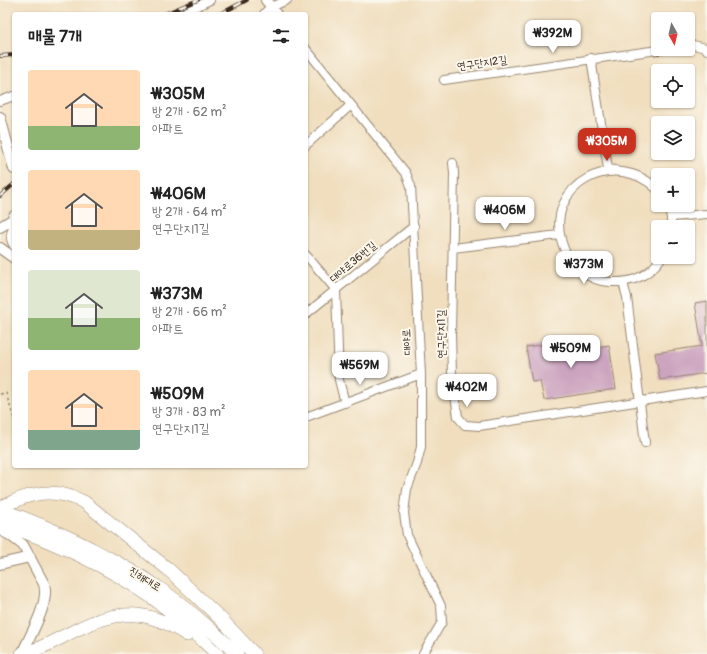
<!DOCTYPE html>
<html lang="ko">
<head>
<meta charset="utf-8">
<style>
  :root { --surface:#fff; --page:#f2f2f2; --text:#222; --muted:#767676; --accent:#c8321e }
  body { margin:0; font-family:Pangolin,"Poor Story",sans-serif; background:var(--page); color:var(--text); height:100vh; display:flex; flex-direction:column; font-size:15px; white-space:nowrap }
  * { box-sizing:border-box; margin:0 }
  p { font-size:13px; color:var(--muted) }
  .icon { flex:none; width:22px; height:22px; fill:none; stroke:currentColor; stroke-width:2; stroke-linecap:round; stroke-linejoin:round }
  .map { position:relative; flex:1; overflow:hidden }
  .sheet { position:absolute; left:12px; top:12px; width:296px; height:456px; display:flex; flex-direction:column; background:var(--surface); border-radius:4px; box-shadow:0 1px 3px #0004 }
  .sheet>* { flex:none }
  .needle { width:26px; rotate:172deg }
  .tools { position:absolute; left:651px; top:12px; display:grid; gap:8px }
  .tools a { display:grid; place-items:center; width:44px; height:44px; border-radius:4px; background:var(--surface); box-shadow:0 1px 3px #0004; font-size:20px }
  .price { position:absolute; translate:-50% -34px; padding:0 9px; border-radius:8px; background:#fff; color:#222; font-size:13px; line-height:26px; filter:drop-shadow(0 1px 2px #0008) }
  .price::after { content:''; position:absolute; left:50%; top:24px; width:12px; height:9px; margin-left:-6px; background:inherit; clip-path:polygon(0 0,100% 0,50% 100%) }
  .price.current { background:var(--accent); color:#fff }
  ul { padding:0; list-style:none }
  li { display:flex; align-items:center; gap:12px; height:100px; padding:0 16px }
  li span { display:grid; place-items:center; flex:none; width:112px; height:80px; border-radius:4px; color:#555 }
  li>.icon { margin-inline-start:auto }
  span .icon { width:48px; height:48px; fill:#fffc; stroke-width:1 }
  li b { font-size:17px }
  h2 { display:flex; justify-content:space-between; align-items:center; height:48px; padding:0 16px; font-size:17px }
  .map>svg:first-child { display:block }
  .building { fill:#cca4c0 }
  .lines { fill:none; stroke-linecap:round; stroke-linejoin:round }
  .minor-casing { stroke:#96846e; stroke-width:10 }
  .tertiary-casing { stroke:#96846e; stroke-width:12 }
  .primary-casing { stroke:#96846e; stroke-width:14 }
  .path { stroke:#96846e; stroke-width:1.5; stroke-dasharray:3 3; stroke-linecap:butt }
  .minor { stroke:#fff; stroke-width:8 }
  .tertiary { stroke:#fff; stroke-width:10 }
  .primary { stroke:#fff; stroke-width:13 }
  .rail-casing { stroke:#3b2a1e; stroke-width:4 }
  .rail { stroke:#fbf7ec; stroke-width:2.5; stroke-dasharray:8; stroke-linecap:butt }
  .labels { text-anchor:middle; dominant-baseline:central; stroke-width:4; stroke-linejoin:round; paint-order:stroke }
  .street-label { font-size:11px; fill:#3b2a1e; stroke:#fbf7ec }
</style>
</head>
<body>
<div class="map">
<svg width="707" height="654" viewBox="0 0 707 654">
  <rect width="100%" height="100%" fill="#fbf7ec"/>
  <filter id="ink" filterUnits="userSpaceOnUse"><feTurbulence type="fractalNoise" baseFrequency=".025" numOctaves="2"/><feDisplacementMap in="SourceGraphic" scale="8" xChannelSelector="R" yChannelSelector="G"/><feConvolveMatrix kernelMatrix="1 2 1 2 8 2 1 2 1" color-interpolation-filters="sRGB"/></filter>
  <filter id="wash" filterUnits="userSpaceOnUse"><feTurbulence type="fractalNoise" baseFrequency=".012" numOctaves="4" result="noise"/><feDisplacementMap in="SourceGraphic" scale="16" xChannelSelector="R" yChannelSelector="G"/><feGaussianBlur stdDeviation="0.9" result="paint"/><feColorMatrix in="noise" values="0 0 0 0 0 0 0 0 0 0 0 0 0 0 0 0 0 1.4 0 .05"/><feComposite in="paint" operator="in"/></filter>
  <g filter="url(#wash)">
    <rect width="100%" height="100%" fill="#f0debe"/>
    <g id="blocks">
      <path class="building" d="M 707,301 L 707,373 L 660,380 L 655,353 L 702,346 L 695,303 Z
        M 579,339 L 581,350 L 609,345 L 616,389 L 544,400 L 540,381 L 532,382 L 526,347 Z"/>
    </g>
  </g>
  <g filter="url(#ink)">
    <use href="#blocks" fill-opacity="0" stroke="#96846e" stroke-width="1"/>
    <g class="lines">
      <defs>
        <path id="minor" d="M 181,14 L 210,0
          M 277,14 L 272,7 L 287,0
          M 688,46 L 693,45 L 706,48 L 707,50
          M 306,49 L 406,173 L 411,186 L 421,374 L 421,447 L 417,463 L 407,489 L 404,513 L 407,535 L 441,606 L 442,622 L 423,654
          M 591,58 L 608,169 L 615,170
          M 444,80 L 665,49
          M 0,101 L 14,96
          M 306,145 L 351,105
          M 453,163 L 454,173 L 451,334 L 452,374 L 458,417 L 465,425 L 479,426 L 707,391
          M 658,190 C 615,147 544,185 562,243 C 565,253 571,263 580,270 C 589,277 599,282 610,282 C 633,283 649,276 662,257
          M 667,205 L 671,217 L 671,227
          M 671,217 L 707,214
          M 14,227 C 10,233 10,240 14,246
          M 453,248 L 559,235
          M 306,255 L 336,290 L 339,380 L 345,403
          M 623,283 L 627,297 L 645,443
          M 306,314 L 414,226
          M 306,417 L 421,374"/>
        <path id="tertiary" d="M 265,14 L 272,7 L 266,0
          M 0,117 L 14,169
          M 0,227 L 12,220 L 14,216
          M 0,248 L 14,258
          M 0,530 L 10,535 L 23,545 L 44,584 C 50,603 30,635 22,654
          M 0,564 L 30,557"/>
        <path id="primary" d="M 0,508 C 30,492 53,487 84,502 L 168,569 L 222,620 L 254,654
          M 0,510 C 32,520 62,534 92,549 C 115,562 139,573 160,589 C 188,608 213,631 237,654
          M 0,523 C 54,541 106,565 153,598 C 176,615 197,634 217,654
          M 22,654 C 43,649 59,638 78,629 C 118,609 149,609 187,635"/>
      </defs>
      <use href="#minor" class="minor-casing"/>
      <use href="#tertiary" class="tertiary-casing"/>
      <use href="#primary" class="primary-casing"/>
      <path class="path" d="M 0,394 L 6,393 L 14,419"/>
      <use href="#minor" class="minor"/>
      <use href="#tertiary" class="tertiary"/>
      <use href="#primary" class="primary"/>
      <defs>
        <path id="rail" d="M 164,14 L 198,0
          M 220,14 L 247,0
          M 0,56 L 14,55
          M 0,196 L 14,184"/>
      </defs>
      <use href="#rail" class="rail-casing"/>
      <use href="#rail" class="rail"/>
    </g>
  </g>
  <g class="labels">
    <g class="street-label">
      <text transform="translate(482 63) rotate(-8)">연구단지2길</text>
      <text transform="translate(353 262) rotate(-40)">대야로36번길</text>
      <text transform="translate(441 334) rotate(-90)">연구단지1길</text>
      <text transform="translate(407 342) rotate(-93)">대야로</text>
      <text transform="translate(145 579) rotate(32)">진해대로</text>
    </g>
  </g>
</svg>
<div class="tools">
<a><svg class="needle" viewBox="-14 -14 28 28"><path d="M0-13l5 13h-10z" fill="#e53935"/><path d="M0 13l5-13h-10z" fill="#767676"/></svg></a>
<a><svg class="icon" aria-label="locate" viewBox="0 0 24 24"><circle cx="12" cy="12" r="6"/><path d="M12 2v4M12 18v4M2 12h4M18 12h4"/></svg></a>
<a><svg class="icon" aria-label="layers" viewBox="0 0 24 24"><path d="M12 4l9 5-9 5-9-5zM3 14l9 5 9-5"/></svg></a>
<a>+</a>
<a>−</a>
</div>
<b class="price" style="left:553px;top:54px">₩392M</b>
<b class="price current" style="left:607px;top:162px">₩305M</b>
<b class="price" style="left:505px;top:231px">₩406M</b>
<b class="price" style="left:584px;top:285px">₩373M</b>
<b class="price" style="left:571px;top:369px">₩509M</b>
<b class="price" style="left:360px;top:386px">₩569M</b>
<b class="price" style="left:467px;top:408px">₩402M</b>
<section class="sheet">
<h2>매물 7개<svg class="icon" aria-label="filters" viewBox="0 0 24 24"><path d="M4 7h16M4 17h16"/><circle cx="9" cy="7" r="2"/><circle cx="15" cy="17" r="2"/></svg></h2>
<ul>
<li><span style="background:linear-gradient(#ffd9b3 70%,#8fb573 0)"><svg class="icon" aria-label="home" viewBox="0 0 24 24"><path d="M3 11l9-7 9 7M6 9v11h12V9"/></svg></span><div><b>₩305M</b><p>방 2개 · 62 m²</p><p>아파트</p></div></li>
<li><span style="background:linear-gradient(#ffd9b3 75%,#c2b280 0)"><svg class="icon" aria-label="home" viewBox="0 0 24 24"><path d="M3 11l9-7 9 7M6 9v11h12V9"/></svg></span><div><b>₩406M</b><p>방 2개 · 64 m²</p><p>연구단지1길</p></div></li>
<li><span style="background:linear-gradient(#dfe7d0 60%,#8fb573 0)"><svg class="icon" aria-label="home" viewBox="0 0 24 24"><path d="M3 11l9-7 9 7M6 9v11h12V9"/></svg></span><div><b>₩373M</b><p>방 2개 · 66 m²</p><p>아파트</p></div></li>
<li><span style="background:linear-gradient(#ffd9b3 75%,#7fa58c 0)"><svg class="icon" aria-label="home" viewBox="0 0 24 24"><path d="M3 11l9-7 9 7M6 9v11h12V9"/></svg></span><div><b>₩509M</b><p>방 3개 · 83 m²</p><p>연구단지1길</p></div></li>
</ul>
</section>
</div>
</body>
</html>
